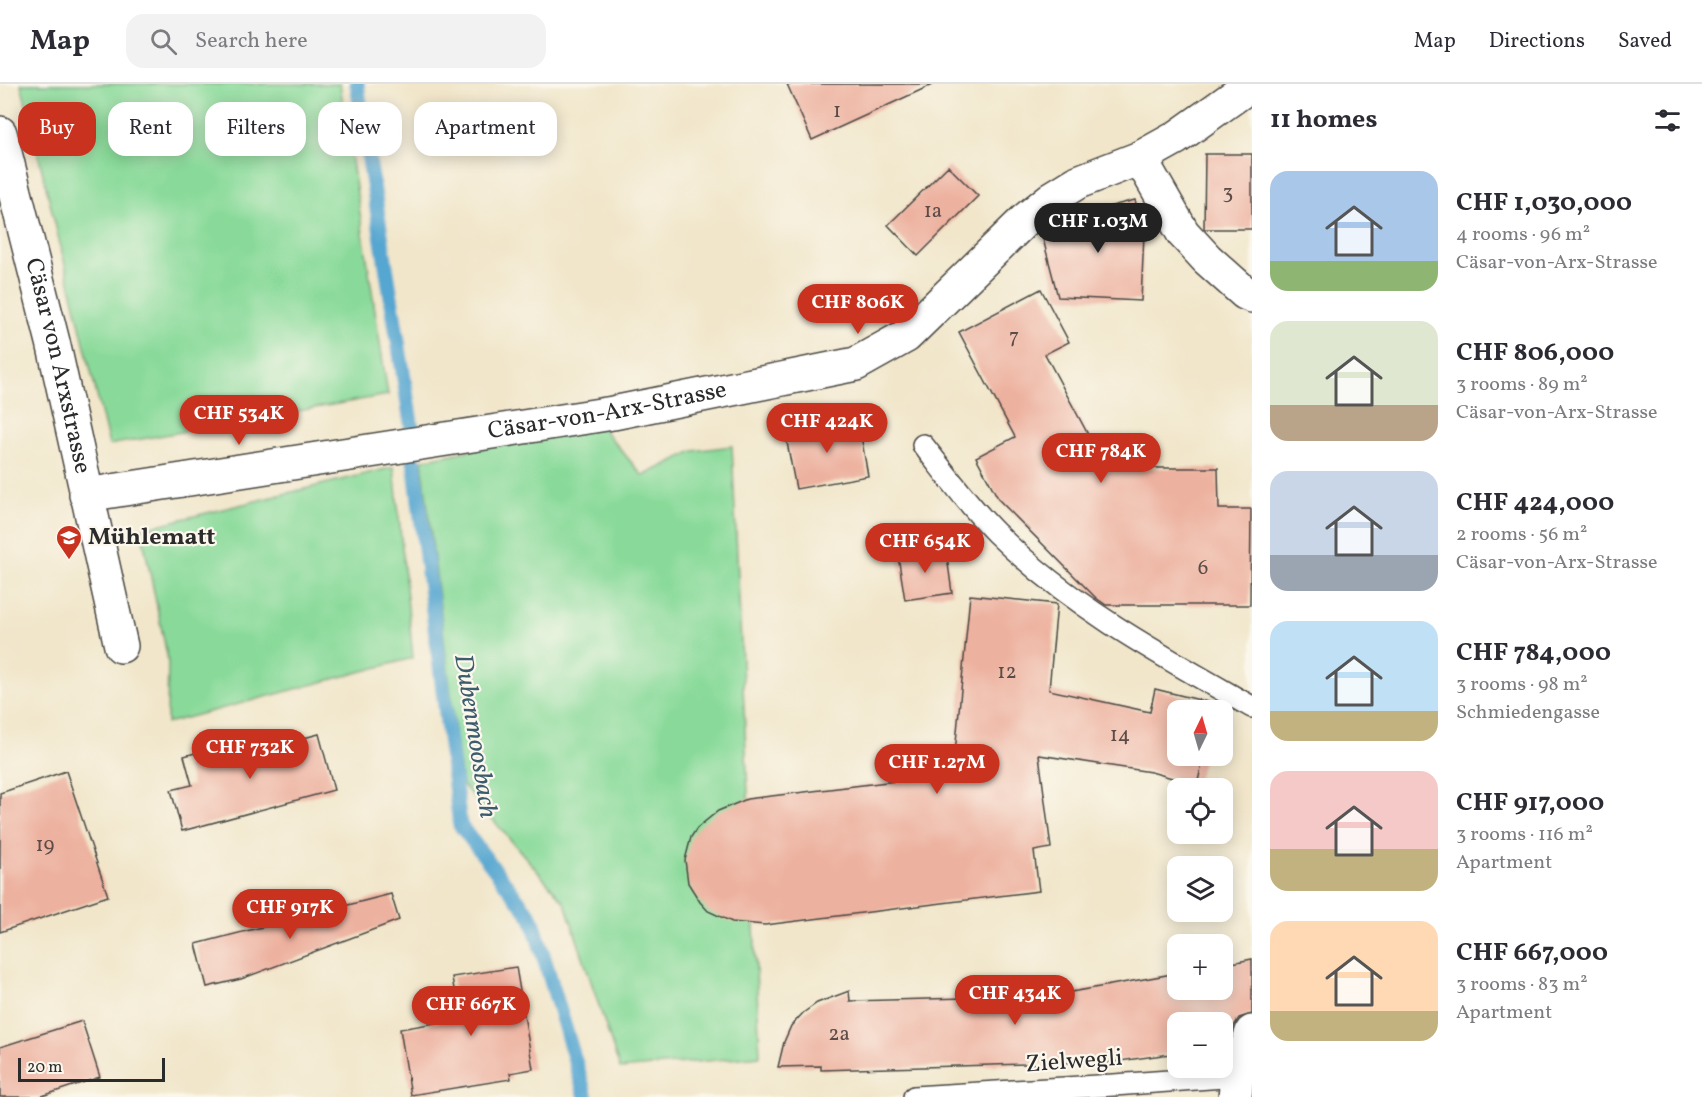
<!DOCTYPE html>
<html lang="en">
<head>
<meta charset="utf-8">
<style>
  :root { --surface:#fff; --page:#f2f2f3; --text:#2b2b33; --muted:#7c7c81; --line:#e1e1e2; --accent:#c8321e }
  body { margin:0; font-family:Vollkorn,serif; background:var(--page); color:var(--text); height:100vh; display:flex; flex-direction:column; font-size:22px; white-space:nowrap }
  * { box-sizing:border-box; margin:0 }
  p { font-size:20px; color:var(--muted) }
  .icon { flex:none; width:33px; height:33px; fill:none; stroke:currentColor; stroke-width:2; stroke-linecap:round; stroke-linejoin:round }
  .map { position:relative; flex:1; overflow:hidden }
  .details { display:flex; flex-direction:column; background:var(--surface); width:450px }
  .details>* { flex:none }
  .hud { position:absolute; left:18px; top:18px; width:570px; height:54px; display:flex; gap:12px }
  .needle { width:39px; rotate:5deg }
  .controls { position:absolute; left:1167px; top:616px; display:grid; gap:12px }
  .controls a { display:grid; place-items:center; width:66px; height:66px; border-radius:12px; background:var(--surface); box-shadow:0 3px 15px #0003; font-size:30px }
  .scale { position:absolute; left:18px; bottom:15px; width:147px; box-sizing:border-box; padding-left:6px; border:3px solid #2b2b2b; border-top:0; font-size:16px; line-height:21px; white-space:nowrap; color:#2b2b2b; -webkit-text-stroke:4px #fbf7ec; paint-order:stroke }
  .price { position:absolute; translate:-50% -51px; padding:0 14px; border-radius:21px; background:var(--accent); color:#fff; font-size:20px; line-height:39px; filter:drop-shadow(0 2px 3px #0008) }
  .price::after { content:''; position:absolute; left:50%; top:36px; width:18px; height:14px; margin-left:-9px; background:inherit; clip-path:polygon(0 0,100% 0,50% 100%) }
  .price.active { background:#222; color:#fff }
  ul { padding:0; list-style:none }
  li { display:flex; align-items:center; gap:18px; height:150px; padding:0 18px }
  li span { display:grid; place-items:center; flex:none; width:168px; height:120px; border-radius:18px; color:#555 }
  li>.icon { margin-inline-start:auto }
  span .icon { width:72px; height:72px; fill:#fffc; stroke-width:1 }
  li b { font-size:26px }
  h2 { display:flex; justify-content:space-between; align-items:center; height:72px; padding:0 18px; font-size:26px }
  .chip { padding:0 21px; border-radius:18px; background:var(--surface); box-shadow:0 3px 15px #0003; font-size:21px; line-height:54px }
  .chip.active { background:var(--accent); color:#fff }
  header { display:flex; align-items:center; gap:36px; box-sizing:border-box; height:84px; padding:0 30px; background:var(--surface); border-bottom:2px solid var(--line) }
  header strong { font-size:28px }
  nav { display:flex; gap:33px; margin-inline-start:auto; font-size:21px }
  .search { width:420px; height:54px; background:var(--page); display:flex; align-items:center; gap:15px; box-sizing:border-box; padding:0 21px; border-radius:18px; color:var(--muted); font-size:22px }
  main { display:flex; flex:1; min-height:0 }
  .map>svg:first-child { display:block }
  .green { fill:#89da9a; stroke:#5a8262; stroke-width:1.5 }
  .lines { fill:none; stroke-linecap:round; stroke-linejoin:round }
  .stream { stroke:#55a6d0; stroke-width:15 }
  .building { fill:#edb19f }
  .service-casing { stroke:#494743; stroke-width:24 }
  .minor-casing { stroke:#494743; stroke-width:36 }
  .service { stroke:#fff; stroke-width:21 }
  .minor { stroke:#fff; stroke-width:33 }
  .labels { text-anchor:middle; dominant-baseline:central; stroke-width:4.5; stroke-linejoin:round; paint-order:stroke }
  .number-label { font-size:21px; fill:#5c4c48 }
  .street-label { font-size:24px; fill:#2b2b2b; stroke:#fbf7ec }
  .poi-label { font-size:24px; font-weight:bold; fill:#2b2b2b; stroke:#fbf7ec; text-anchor:start }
  .water-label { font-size:26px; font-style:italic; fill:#3c5c6d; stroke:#fbf7ec }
</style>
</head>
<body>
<header>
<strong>Map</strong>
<div class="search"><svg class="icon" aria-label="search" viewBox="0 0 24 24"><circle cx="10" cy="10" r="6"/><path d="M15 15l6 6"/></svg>Search here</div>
<nav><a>Map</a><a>Directions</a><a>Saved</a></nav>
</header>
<main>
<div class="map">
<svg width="1252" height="1013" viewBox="0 0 1252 1013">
  <rect width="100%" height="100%" fill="#fbf7ec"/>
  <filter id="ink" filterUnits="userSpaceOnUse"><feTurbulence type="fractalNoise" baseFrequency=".0167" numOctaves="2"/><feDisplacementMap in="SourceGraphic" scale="12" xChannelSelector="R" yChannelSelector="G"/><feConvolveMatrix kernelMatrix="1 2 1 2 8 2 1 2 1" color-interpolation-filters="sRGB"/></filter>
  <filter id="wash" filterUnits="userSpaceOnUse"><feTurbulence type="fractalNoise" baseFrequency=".008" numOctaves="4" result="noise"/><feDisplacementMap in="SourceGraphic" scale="24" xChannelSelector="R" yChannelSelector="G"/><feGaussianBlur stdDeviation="1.35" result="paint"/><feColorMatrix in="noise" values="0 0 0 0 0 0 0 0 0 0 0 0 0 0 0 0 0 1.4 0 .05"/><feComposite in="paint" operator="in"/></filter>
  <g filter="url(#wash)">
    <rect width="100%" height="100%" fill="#f1e6ca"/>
    <path class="green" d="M 21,0 L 340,0 L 388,311 L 109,361 Z
      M 599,340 L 643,392 L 693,367 L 732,362 L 760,972 L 620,985 L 565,819 L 462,700 L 422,376 Z
      M 394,383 L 413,574 L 167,639 L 168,576 L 141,445 Z"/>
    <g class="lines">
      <path class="stream" d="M 357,0 L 412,345
        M 414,377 L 460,741 L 532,834 L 586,1013"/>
    </g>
    <g id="blocks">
      <path class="building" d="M 787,0 L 934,0 L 812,56 Z
        M 1205,70 L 1252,70 L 1252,145 L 1204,145 Z
        M 948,82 L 978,112 L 918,172 L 888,141 Z
        M 1135,116 L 1144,150 L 1141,217 L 1058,213 L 1041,147 L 1054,137 Z
        M 1041,205 L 1069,258 L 1045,270 L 1106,384 L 1218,384 L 1219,425 L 1251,425 L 1250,521 L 1106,521 L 1096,514 L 999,416 L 976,373 L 1015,353 L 959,248 Z
        M 858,334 L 868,392 L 796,405 L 785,348 Z
        M 946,465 L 952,509 L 905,516 L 898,472 Z
        M 970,511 L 1057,520 L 1049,606 L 1150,628 L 1155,605 L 1216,620 L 1214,627 L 1178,627 L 1178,672 L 1204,672 L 1197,701 L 1151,688 L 1039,671 L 1051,764 L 1034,767 L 1039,807 L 765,841 L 732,838 L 708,827 L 700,818 L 688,799 L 685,776 L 691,753 L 697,744 L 718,727 L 747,715 L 953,690 Z
        M 319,650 L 334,706 L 182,747 L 171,706 L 192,701 L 184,672 L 255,653 L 258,666 Z
        M 66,687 L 108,812 L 0,848 L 0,709 Z
        M 391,810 L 399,836 L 241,895 L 207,903 L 196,860 Z
        M 1252,875 L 1252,930 L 1239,934 L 1234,942 L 1227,965 L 1222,965 L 1222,939 L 1178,939 L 1178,971 L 1172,972 L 1170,970 L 1091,981 L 1091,978 L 821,986 L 821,982 L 778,983 L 784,958 L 791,942 L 803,929 L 817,919 L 849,907 L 850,917 L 1049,912 L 1178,889 L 1178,906 L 1222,906 L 1222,881 Z
        M 516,883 L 533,985 L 510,989 L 511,995 L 411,1011 L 400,945 L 459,935 L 452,893 Z
        M 82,937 L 100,993 L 39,1013 L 0,1013 L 0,963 Z"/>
    </g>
  </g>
  <g filter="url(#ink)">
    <use href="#blocks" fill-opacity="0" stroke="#494743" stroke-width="1.5"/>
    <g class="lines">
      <defs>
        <path id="service" d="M 923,361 C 946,390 969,422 996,449 C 1070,522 1162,572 1252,623
          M 914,1013 L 1114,1001 L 1237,992"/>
        <g id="minor">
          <path id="s1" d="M 0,49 L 53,258 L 121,562"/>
          <path d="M 1140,74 L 1183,149 L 1207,175 L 1245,209 L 1252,212"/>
          <path id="s2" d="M 86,411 L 613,329 L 856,280 L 906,252 L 1026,135 L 1052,114 L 1078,98 L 1140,74 L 1176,54 L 1252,0"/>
          <path d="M 1235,1013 L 1237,992 L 1252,948"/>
        </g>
      </defs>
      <use href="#service" class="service-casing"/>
      <use href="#minor" class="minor-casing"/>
      <use href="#service" class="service"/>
      <use href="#minor" class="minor"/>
    </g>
  </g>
  <defs>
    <symbol id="school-pin" viewBox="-11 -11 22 30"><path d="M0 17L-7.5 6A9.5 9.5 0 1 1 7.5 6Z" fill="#c8321e" stroke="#fbf7ec"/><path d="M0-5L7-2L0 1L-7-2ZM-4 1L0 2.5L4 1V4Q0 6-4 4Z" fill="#fff"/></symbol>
  </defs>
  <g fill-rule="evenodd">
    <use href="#school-pin" x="54" y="439" width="30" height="40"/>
  </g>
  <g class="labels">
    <g class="number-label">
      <text x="837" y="27">1</text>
      <text x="1228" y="108">3</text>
      <text x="933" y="127">1a</text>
      <text x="1014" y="253">7</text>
      <text x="1203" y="484">6</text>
      <text x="1007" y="588">12</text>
      <text x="1120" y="651">14</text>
      <text x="45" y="761">19</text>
      <text x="839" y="950">2a</text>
    </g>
    <g class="street-label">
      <text stroke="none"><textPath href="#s1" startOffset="240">Cäsar von Arxstrasse</textPath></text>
      <text stroke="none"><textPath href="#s2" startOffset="528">Cäsar-von-Arx-Strasse</textPath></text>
      <text transform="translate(1074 978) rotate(-4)">Zielwegli</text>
    </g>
    <g class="poi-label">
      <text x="88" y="454">Mühlematt</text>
    </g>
    <g class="water-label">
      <text transform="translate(475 652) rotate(81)">Dubenmoosbach</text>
    </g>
  </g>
</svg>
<div class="controls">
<a><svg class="needle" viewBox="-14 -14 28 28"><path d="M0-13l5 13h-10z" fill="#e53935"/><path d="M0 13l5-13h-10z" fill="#7c7c81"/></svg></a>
<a><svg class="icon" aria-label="locate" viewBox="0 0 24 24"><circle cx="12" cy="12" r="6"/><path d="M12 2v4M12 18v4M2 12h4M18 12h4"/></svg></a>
<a><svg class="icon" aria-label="layers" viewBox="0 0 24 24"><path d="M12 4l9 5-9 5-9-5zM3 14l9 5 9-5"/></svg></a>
<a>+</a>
<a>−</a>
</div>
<div class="scale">20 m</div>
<b class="price active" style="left:1098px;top:170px">CHF 1.03M</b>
<b class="price" style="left:858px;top:251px">CHF 806K</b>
<b class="price" style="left:239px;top:362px">CHF 534K</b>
<b class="price" style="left:827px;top:370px">CHF 424K</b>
<b class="price" style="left:1101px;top:400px">CHF 784K</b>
<b class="price" style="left:925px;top:490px">CHF 654K</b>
<b class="price" style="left:250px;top:696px">CHF 732K</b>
<b class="price" style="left:937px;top:711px">CHF 1.27M</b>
<b class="price" style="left:290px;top:856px">CHF 917K</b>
<b class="price" style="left:1015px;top:942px">CHF 434K</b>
<b class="price" style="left:471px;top:953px">CHF 667K</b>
<div class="hud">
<a class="chip active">Buy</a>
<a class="chip">Rent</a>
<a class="chip">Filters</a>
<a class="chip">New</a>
<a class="chip">Apartment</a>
</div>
</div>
<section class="details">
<h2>11 homes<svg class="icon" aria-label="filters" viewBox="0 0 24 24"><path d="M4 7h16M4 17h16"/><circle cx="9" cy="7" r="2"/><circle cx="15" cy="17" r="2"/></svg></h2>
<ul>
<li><span style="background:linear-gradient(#a9c7e8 75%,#8fb573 0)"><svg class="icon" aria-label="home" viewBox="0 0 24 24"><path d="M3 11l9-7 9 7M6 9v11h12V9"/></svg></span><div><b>CHF 1,030,000</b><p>4 rooms · 96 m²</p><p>Cäsar-von-Arx-Strasse</p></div></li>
<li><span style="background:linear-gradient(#dfe7d0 70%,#b9a48a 0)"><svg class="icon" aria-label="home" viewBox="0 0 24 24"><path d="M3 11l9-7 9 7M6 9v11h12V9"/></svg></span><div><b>CHF 806,000</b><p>3 rooms · 89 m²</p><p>Cäsar-von-Arx-Strasse</p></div></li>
<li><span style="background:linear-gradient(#c9d6e8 70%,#9aa5b1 0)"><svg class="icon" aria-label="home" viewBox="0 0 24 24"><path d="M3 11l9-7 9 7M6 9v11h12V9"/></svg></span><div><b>CHF 424,000</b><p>2 rooms · 56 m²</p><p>Cäsar-von-Arx-Strasse</p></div></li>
<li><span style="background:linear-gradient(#bfe0f5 75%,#c2b280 0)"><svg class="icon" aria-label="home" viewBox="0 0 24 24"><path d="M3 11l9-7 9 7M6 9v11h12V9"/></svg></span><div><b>CHF 784,000</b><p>3 rooms · 98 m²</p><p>Schmiedengasse</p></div></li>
<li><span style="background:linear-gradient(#f6c9c9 65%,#c2b280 0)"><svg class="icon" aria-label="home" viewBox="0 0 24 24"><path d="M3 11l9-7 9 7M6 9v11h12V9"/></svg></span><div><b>CHF 917,000</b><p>3 rooms · 116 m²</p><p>Apartment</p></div></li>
<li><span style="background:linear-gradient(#ffd9b3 75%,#c2b280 0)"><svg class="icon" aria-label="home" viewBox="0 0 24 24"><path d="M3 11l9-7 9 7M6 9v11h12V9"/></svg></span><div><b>CHF 667,000</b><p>3 rooms · 83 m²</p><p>Apartment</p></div></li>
</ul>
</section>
</main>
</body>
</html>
